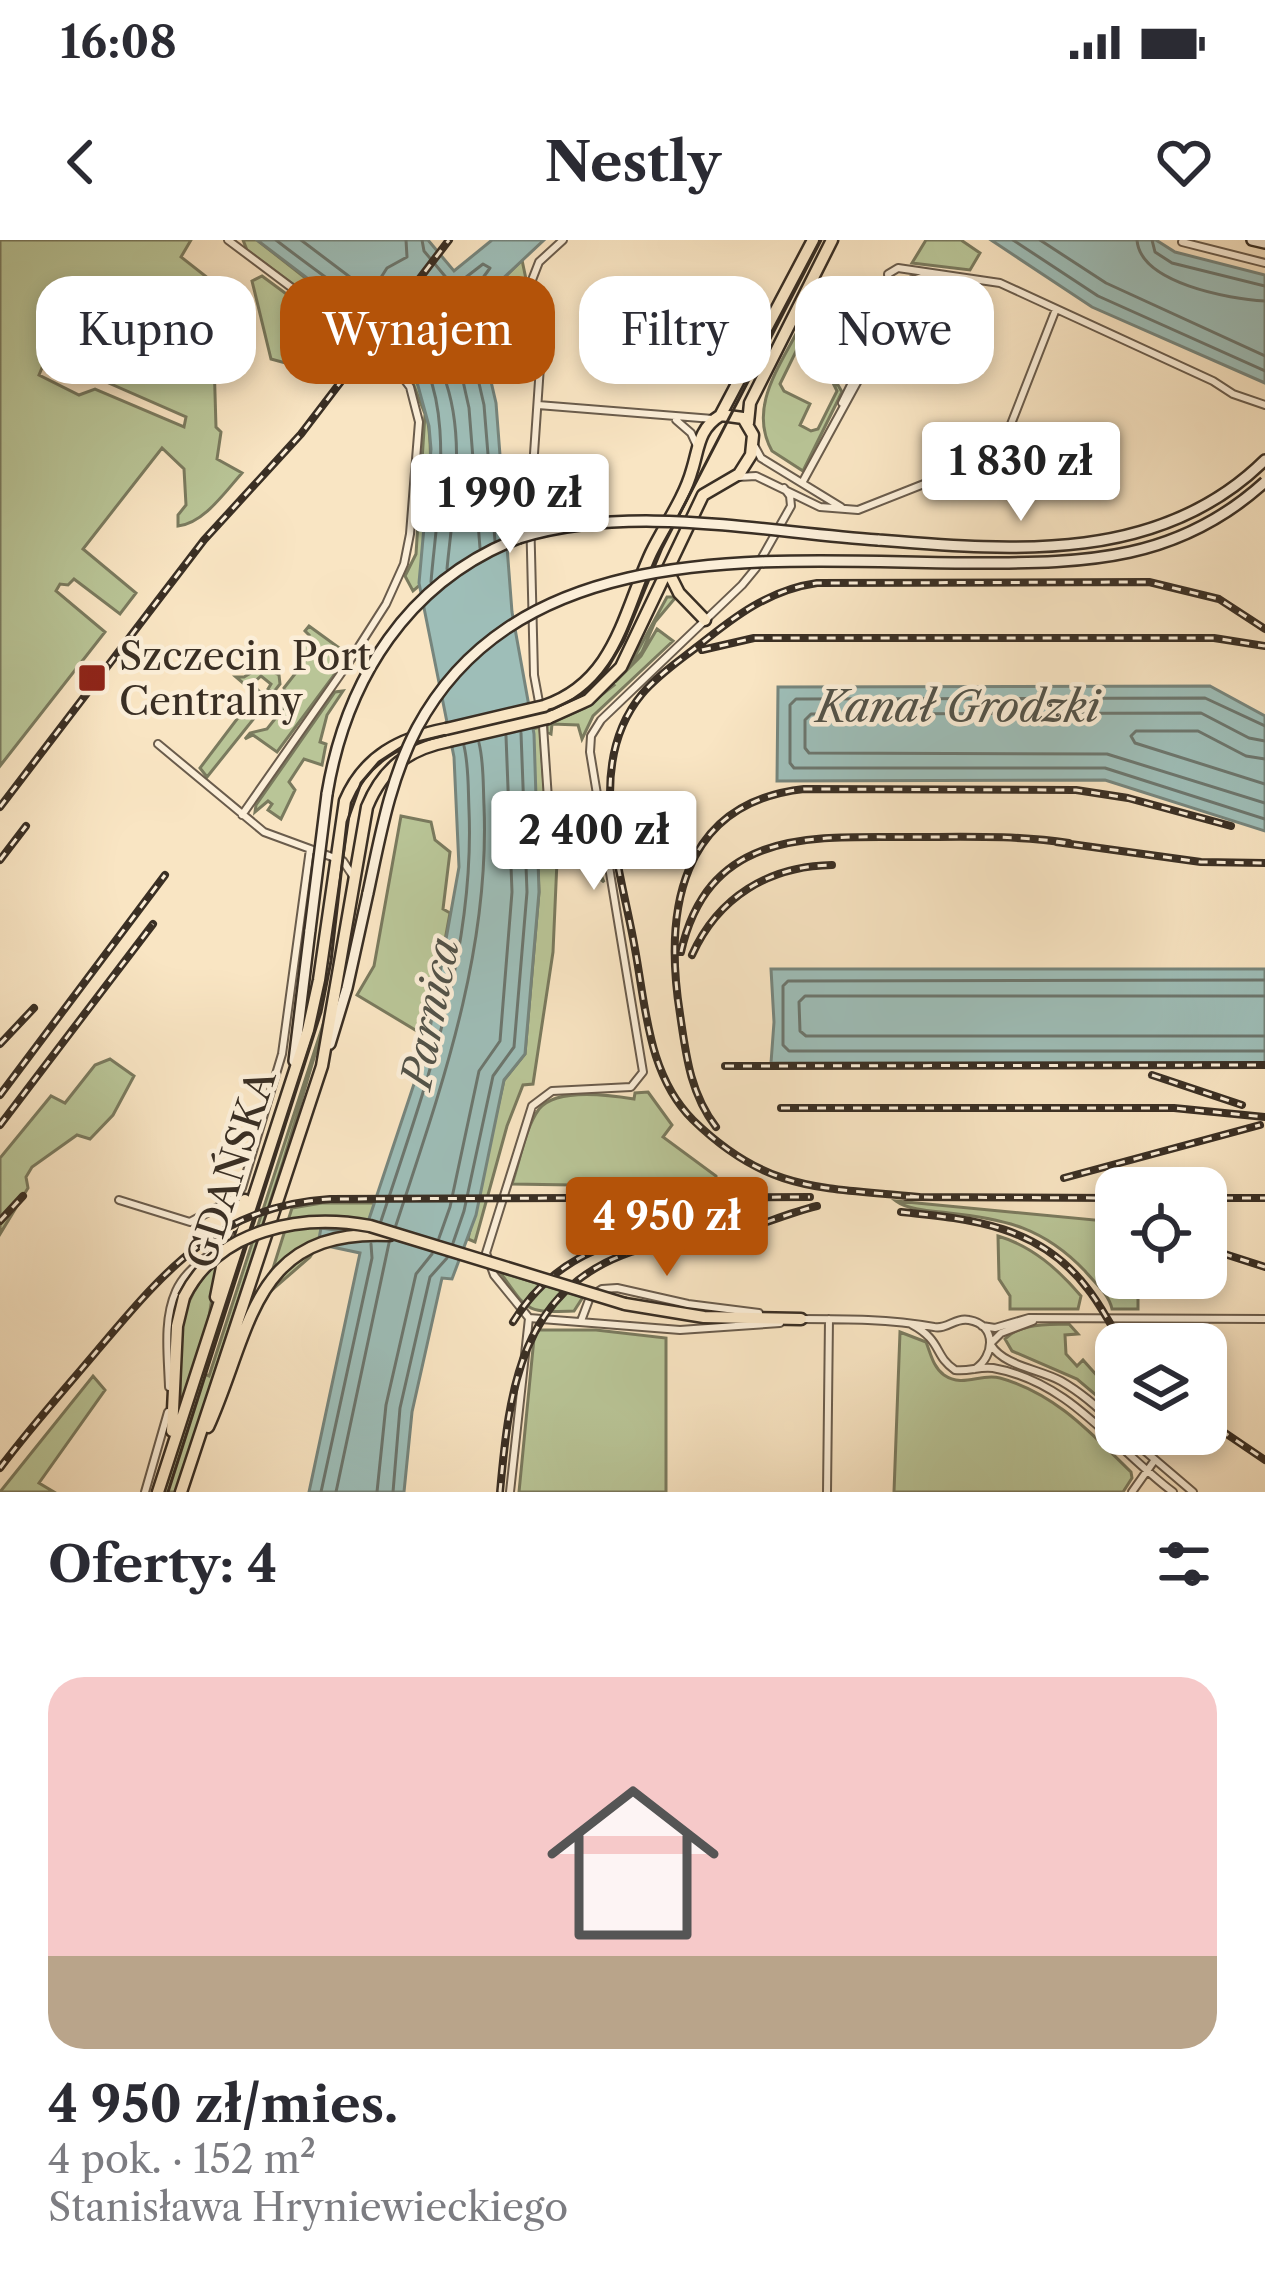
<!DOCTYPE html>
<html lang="pl">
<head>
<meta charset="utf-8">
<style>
  :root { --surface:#fff; --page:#f7f7f7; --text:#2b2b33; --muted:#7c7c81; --line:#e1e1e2; --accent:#b45309 }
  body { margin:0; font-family:"Libre Caslon Text",serif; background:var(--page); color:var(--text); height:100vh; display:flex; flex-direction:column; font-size:45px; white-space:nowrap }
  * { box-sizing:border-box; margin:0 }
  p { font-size:39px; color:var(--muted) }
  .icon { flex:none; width:66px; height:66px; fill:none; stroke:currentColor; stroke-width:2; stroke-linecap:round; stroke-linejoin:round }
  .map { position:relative; height:1252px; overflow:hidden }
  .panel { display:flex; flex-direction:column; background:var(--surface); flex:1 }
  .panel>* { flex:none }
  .banner { position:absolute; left:36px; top:36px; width:1194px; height:108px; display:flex; gap:24px }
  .tools { position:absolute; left:1095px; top:927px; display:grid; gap:24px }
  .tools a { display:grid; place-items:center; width:132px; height:132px; border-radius:24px; background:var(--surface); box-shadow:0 6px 18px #0003; font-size:60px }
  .price { position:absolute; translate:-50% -102px; padding:0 27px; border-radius:12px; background:#fff; color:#222; font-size:39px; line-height:78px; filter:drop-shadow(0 3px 6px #0008) }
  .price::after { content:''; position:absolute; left:50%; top:72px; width:36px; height:27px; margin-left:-18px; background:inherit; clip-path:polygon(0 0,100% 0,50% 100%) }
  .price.on { background:var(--accent); color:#fff }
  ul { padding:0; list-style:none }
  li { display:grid; align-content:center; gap:24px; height:636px; padding:0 48px }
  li+li { border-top:3px solid var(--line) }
  li span { display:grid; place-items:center; height:372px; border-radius:36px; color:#555 }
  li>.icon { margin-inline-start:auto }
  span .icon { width:216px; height:216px; fill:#fffc; stroke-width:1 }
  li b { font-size:51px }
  h2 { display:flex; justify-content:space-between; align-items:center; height:144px; padding:0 48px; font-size:51px }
  .chip { padding:0 42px; border-radius:36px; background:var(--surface); box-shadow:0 6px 18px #0003; font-size:42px; line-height:108px }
  .chip.on { background:var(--accent); color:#fff }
  .status { display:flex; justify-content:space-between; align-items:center; height:84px; padding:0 60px; background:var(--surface); direction:ltr }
  .status svg { height:33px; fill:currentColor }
  header { display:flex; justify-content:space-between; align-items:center; height:156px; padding:0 48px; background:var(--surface); font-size:54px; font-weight:700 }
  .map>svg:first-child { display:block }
  .green { fill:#b9c597; stroke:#7a7a5e; stroke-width:3; fill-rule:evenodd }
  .water { fill:#9ebeb8; stroke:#76857d; stroke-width:3 }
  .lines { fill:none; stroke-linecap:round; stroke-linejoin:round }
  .shore { stroke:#6c766e; stroke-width:3 }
  .street-casing { stroke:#6a5c4c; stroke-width:10 }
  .secondary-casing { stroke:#3a2f24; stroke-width:14 }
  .primary-casing { stroke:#3a2f24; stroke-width:15 }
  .street { stroke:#fbeed8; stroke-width:6 }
  .secondary { stroke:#fbeed8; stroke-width:9 }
  .primary { stroke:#f9e5c3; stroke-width:10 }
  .tram { stroke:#3a2f24; stroke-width:3 }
  .rail-casing { stroke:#3a2f24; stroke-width:8 }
  .rail { stroke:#fbeed8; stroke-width:3; stroke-dasharray:9; stroke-linecap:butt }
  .secondary-bridge-casing { stroke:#3a2f24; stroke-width:14; stroke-linecap:butt }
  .primary-bridge-casing { stroke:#3a2f24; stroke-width:15; stroke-linecap:butt }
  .secondary-bridge { stroke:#fbeed8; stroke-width:9 }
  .primary-bridge { stroke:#f9e5c3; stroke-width:10 }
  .poi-dot { fill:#8f2418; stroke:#fbeed8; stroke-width:4.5 }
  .labels { text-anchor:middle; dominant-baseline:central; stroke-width:9; stroke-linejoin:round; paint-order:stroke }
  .poi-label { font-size:39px; fill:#3a2f24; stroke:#fbeed8; text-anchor:start }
  .street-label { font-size:39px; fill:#3a2f24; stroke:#fbeed8 }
  .water-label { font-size:42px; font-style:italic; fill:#535349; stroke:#fbeed8 }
</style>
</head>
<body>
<div class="status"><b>16:08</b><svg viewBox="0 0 49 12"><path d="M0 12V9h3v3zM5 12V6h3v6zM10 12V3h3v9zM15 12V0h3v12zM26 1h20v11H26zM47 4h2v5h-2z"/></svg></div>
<header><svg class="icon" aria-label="back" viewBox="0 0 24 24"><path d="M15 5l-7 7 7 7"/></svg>Nestly<svg class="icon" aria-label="heart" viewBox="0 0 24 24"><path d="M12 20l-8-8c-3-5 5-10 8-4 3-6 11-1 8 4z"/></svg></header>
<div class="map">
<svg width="1265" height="1252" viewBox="0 0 1265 1252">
  <rect width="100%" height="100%" fill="#f9e5c3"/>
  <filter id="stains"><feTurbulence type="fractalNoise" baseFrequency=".00167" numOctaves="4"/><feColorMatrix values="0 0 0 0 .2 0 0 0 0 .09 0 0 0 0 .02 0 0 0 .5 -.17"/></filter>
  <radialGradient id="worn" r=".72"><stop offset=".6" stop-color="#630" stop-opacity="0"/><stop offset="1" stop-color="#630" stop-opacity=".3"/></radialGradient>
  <path class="green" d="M 0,0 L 191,0 L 181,17 L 232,57 L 207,116 L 214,120 L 216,187 L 221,192 L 217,219 L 242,233 C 225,252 204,283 178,286 L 178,275 L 186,265 L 184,229 L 162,208 L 83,309 L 136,353 L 120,374 L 74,339 L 68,345 L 60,344 L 56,351 L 105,392 L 0,526 ZM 47,116 L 186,177 L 184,187 L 95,149 L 79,155 L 39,135 Z
    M 243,0 L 257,0 L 364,84 L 363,96 L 247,10 Z
    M 926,0 L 961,0 L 980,13 L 970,30 L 912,23 Z
    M 522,20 L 536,87 L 516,116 L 500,111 L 495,90 L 480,77 L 480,62 Z
    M 262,36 L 300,64 L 292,82 L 318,102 L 310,119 L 289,124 L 271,119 L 252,41 Z
    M 798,90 L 806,91 L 780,144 L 784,151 L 810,164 L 800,185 L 811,191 L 818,189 L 837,151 L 834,145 L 838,145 L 842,152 L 803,231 L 772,211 C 748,168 779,128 798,90 Z
    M 380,96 C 455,150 426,264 420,345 L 413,351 L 405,336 L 416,314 L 425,174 L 410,136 L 373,104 Z
    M 667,357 L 676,357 L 655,382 L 642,412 L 615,442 L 641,416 L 657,389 L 673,401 L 593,476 L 582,499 L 578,485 L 552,484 L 551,494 L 547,492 L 547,485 L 585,468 L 614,445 L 612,443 L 634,418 Z
    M 309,386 L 349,415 L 277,512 L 253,495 L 245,499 L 250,493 L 267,489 L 290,460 L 284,448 L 309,416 L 299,408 L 309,395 L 305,391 Z
    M 262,426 L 279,435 L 280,444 L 273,453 L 268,449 L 271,444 L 261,436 L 252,444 L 265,457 L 272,456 L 207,537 L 200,528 L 256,454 L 236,437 L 244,437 Z
    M 343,451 L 327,475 L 320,502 L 326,504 L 322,525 L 304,519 L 289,542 L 295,550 L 281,579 L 268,570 L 272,564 L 268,561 L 255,572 L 256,565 L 335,452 Z
    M 540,487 L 547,590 L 565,606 L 592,614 L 604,642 L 568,613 L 557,621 L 553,712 L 533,844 L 523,845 L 507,886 L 475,1002 L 468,999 L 504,840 L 525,814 L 539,652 L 532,489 Z
    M 401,576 L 431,582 L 435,600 L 450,612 L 443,669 L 450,673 L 427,797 L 357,755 L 374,726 Z
    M 333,754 L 283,922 L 176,1252 L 164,1252 L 317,771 L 324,756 L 204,1134 L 209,1136 Z
    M 110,819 L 134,836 L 113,875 L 90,899 L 77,895 L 32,927 L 26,937 L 28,948 L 0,994 L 0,918 L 51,856 L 65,863 L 95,825 Z
    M 648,852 L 672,885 L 663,897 L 716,936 L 717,953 L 574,953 L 573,945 L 512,944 C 520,921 525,888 539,869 C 557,847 610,855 634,859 L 635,853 Z
    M 896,961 L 1116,982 L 1116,1038 L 1138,1038 L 1138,1069 L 1112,1069 C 1109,1054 1095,1043 1085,1031 C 1044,988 1006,979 949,973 C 932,971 908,970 896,961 Z
    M 322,963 L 375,963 L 364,995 L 318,1004 L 310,1017 L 264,1057 L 292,968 Z
    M 998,996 C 1032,1006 1058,1029 1081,1056 L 1078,1069 L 1010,1069 L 1010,1056 L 999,1039 Z
    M 218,1020 L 208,1083 L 180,1167 C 181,1103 170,1070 218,1020 Z
    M 500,1032 L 583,1057 L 574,1071 C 524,1073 528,1071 500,1032 Z
    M 1069,1084 L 1078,1094 L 1065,1095 L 1066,1114 L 1077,1126 L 1083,1120 L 1116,1157 L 1116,1172 L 1077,1139 L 1012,1111 L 1005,1099 C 1020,1083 1047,1085 1069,1084 Z
    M 539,1090 L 596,1090 L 666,1098 L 666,1252 L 519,1252 L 534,1098 Z
    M 900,1092 L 926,1102 C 931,1114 933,1127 944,1135 C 963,1148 980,1133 1000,1138 C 1055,1153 1091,1193 1131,1232 L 1132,1238 L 1123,1252 L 894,1252 Z
    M 93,1136 L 105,1150 L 39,1243 L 54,1252 L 0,1252 Z"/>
  <path class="water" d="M 257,0 L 428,0 L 454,31 L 492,0 L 544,0 L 481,59 L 479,90 L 496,163 L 512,372 L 534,494 L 539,652 L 525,814 L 504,840 L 476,975 L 452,1039 L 442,1038 L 412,1172 L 404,1252 L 309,1252 L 360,1013 L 318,1004 L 321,988 L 364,994 L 427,805 L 459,627 L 454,517 L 419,343 L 431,209 L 429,186 L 417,142 L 394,104 Z
    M 991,0 L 1156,0 L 1175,12 L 1265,35 L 1265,143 L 1092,67 Z
    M 1210,446 L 1265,476 L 1265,591 L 1105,540 L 777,541 L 778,447 Z
    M 771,729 L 1265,729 L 1265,823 L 771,823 L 774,782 Z"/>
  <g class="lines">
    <path class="shore" d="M 276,0 C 317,32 361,62 401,94 C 462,143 436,275 431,342
      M 301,0 L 371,53 L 387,28 L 407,17 L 406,0
      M 422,0 L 424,11 L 449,41 L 461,41 L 483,24 L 490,28 L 469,57 L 467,91 L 484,165 L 495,301
      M 1013,0 L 1098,56 L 1265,131
      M 1040,0 L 1106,43 L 1265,116
      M 1137,0 C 1140,43 1229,59 1265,61
      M 1152,0 L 1155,12 L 1172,23 L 1265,46
      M 447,329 C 453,265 467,196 443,134 C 436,116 425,102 415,86 L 443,56 L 452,61 L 453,96 L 469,168 L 480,308
      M 1265,486 L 1205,458 L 796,459 L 790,465 L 790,523 L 794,528 L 1105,528 L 1265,579
      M 1265,501 L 1249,498 L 1201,473 L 811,474 L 805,480 L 805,508 L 809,513 L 1107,514 L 1265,563
      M 1265,519 L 1246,516 L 1198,491 L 1136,491 L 1131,496 L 1135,503 L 1265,544
      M 1265,740 L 788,741 L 783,746 L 783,805 L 789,811 L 1265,811
      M 1265,756 L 805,756 L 799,762 L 800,791 L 806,796 L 1265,796
      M 381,981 C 425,848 475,712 469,570 C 468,549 469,527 464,506
      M 396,985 C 441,848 490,713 484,566 C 483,545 484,523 479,503
      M 439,998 L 450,967 L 479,831 L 500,801 L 512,652 L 506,496
      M 453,1003 L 464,971 L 493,836 L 514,807 L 527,652 L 521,493
      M 321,1252 L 372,1018 L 371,1004
      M 336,1252 L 389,1003
      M 377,1252 L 386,1165 L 416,1034 L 432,1014
      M 393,1252 L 400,1168 L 430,1037 L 447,1018"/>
    <defs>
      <path id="street" d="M 228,0 L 392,123 L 410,147 L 419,182 L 410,294 L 404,324 L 386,364 L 349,422 L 242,575
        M 1182,2 L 1265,23
        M 889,45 L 888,34 L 898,28 L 1000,43 L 1213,141 L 1233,154 L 1265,165
        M 812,49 L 828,42 L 858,52 L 884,45 L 899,50 L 912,40 L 932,34
        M 842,163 L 890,66 L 892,50
        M 538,165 L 713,179
        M 676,180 L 691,193 L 697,206
        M 755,207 L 761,218 L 841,267
        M 1005,212 L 1011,184 L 1056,69
        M 738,237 L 756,236 L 820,267 L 858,270 L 1005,212 L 1052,226 L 1092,246
        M 802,243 L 890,82 L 902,49
        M 539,462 L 534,435 L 530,272 L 542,97 L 532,40 L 539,22 L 563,0
        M 543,486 L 550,588 C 562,605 588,615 607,607
        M 158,504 L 264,592 L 343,621 L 353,636
        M 119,960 L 190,982 L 235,958 L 242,948 L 282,814 L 310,609
        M 529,1078 L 494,1035 L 486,1013 L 532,866 L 552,851 L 631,847 L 643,832 L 590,512 L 591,496 L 601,480 L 742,345 L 756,328 L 791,266 L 790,256 L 784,248
        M 529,1078 L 680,1090 L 780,1083
        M 802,1079 C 847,1079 889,1079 934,1087 C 947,1090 955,1077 969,1080 C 998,1085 994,1117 975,1129
        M 581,1081 L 590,1057 L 602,1049 L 617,1048 L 688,1064 L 759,1073
        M 911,1084 C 943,1101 933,1115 955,1130 C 968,1132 980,1126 993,1128 C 1071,1142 1113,1207 1173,1252
        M 982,1086 L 995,1088 L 1029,1078 L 1265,1079
        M 992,1102 L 1001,1093 L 1033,1081
        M 991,1105 C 1004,1126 1039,1129 1061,1141 C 1082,1153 1099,1168 1116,1185
        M 169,1147 C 168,1115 163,1080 176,1051 C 194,1011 245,1011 230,960
        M 1125,1194 L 1193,1252
        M 145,1252 L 168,1172
        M 510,1252 L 529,1078
        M 827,1252 L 829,1079
        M 1132,1252 L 1154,1221"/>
      <path id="secondary" d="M 1252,0 L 1265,3
        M 878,300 C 1013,311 1160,324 1265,220
        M 327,554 C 346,439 408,341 519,298
        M 330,804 L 347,748 L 368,653
        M 294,821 L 310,690"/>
      <path id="primary" d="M 720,176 L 813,0
        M 748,183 L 750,163 L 832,0
        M 668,331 L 679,353 L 705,380
        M 544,466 C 615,442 623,374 651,313 C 664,286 684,259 692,230 C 699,208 698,189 721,175 L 743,178 L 753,195 L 751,215 L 739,234 L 703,255 L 621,427 L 588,460 L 548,478
        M 233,986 L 245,960
        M 216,1057 L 227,1002
        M 625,1064 L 704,1077 L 801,1079
        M 208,1187 C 252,1090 251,988 390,995
        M 172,1191 L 177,1086 L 184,1057
        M 158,1252 L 308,790 L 319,740 L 345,561 C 364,516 400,498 446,489
        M 181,1252 L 322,826 L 367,567 C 383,528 408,509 449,501"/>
    </defs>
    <use href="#street" class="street-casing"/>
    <use href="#secondary" class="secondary-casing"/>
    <use href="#primary" class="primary-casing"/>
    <use href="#street" class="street"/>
    <use href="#secondary" class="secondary"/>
    <use href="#primary" class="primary"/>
    <path class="tram" d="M 168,1252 L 321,772 L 331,721 L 347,582 L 361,543 L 379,522 L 405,505 L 553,469 L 580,456 L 604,434 L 624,400 L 662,308 L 821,0"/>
    <defs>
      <path id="rail" d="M 702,410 L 754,398 L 1214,398 L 1265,406
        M 0,567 L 204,300 L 301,194 L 449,0
        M 1056,602 L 1201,622 L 1265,623
        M 0,620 L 26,586
        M 681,712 C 709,588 812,597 912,597 C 964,597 1016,595 1069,603
        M 692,715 C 718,657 769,626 832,625
        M 0,804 L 34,768
        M 725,826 L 1265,825
        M 1152,835 L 1242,865
        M 0,855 L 165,635
        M 781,868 L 1174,868 L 1265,877
        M 0,885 L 153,684
        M 716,887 C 690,853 686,815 680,774 C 664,673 679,563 804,549 L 1076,550 L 1128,558 L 1231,586
        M 1064,938 L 1260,885
        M 906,957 L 1116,958
        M 919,957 C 823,947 769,954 693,880 C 648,835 646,768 635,709 C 621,628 583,525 642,454 C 658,435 679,421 698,406 C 735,376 769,350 817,343 L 1149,342 L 1219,359 L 1265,389
        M 1206,958 L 1265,958
        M 901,972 C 973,979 1040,986 1087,1048 C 1101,1065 1110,1085 1123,1104
        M 0,981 L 23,956
        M 1206,1008 L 1265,1027
        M 513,1082 C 536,1045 568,1019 609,1005
        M 1206,1180 L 1265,1220
        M 0,1228 C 30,1188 64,1150 96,1112 C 164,1032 216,966 330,959 L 810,957
        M 500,1252 C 509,1151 520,1050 631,1012 C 660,1002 691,1003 721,996 C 753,989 784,974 817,966"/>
    </defs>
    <use href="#rail" class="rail-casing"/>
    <use href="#rail" class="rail"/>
    <defs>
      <path id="secondary-bridge" d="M 519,298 C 633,263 761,292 878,300
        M 368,653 C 380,597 390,539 417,488 C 524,289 787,323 977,323 C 1087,323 1178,321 1265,242
        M 310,690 L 327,554"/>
      <path id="primary-bridge" d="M 446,489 L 544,466
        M 449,501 L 548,478
        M 184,1057 C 218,989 301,973 370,986 L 625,1064"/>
    </defs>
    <use href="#secondary-bridge" class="secondary-bridge-casing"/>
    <use href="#primary-bridge" class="primary-bridge-casing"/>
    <use href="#secondary-bridge" class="secondary-bridge"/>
    <use href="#primary-bridge" class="primary-bridge"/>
  </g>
  <rect class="poi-dot" x="77" y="423" width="30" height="30" rx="6"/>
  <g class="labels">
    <g class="poi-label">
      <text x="119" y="416">Szczecin Port<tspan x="119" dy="45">Centralny</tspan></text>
    </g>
    <g class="street-label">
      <text transform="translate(231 929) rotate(-72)">GDAŃSKA</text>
    </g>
    <g class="water-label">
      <text x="958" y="467">Kanał Grodzki</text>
      <text transform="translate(430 773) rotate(-79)">Parnica</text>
    </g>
  </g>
  <rect width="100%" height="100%" filter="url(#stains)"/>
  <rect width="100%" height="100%" fill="url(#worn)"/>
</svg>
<div class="tools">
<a><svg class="icon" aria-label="locate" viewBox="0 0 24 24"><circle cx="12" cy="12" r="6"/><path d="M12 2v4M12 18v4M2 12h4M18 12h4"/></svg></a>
<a><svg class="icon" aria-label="layers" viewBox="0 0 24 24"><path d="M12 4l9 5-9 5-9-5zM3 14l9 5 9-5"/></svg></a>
</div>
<b class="price" style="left:1021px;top:284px">1 830 zł</b>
<b class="price" style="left:510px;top:316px">1 990 zł</b>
<b class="price" style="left:594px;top:653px">2 400 zł</b>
<b class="price on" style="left:667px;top:1039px">4 950 zł</b>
<div class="banner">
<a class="chip">Kupno</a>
<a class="chip on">Wynajem</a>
<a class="chip">Filtry</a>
<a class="chip">Nowe</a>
</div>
</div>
<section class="panel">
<h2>Oferty: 4<svg class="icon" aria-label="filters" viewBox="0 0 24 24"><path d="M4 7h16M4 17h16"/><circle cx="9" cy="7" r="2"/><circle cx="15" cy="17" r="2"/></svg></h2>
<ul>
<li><span style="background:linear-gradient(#f6c9c9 75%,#b9a48a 0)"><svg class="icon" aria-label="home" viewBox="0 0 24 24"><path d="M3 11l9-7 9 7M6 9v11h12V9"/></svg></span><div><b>4 950 zł/mies.</b><p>4 pok. · 152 m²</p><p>Stanisława Hryniewieckiego</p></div></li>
</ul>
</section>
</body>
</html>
